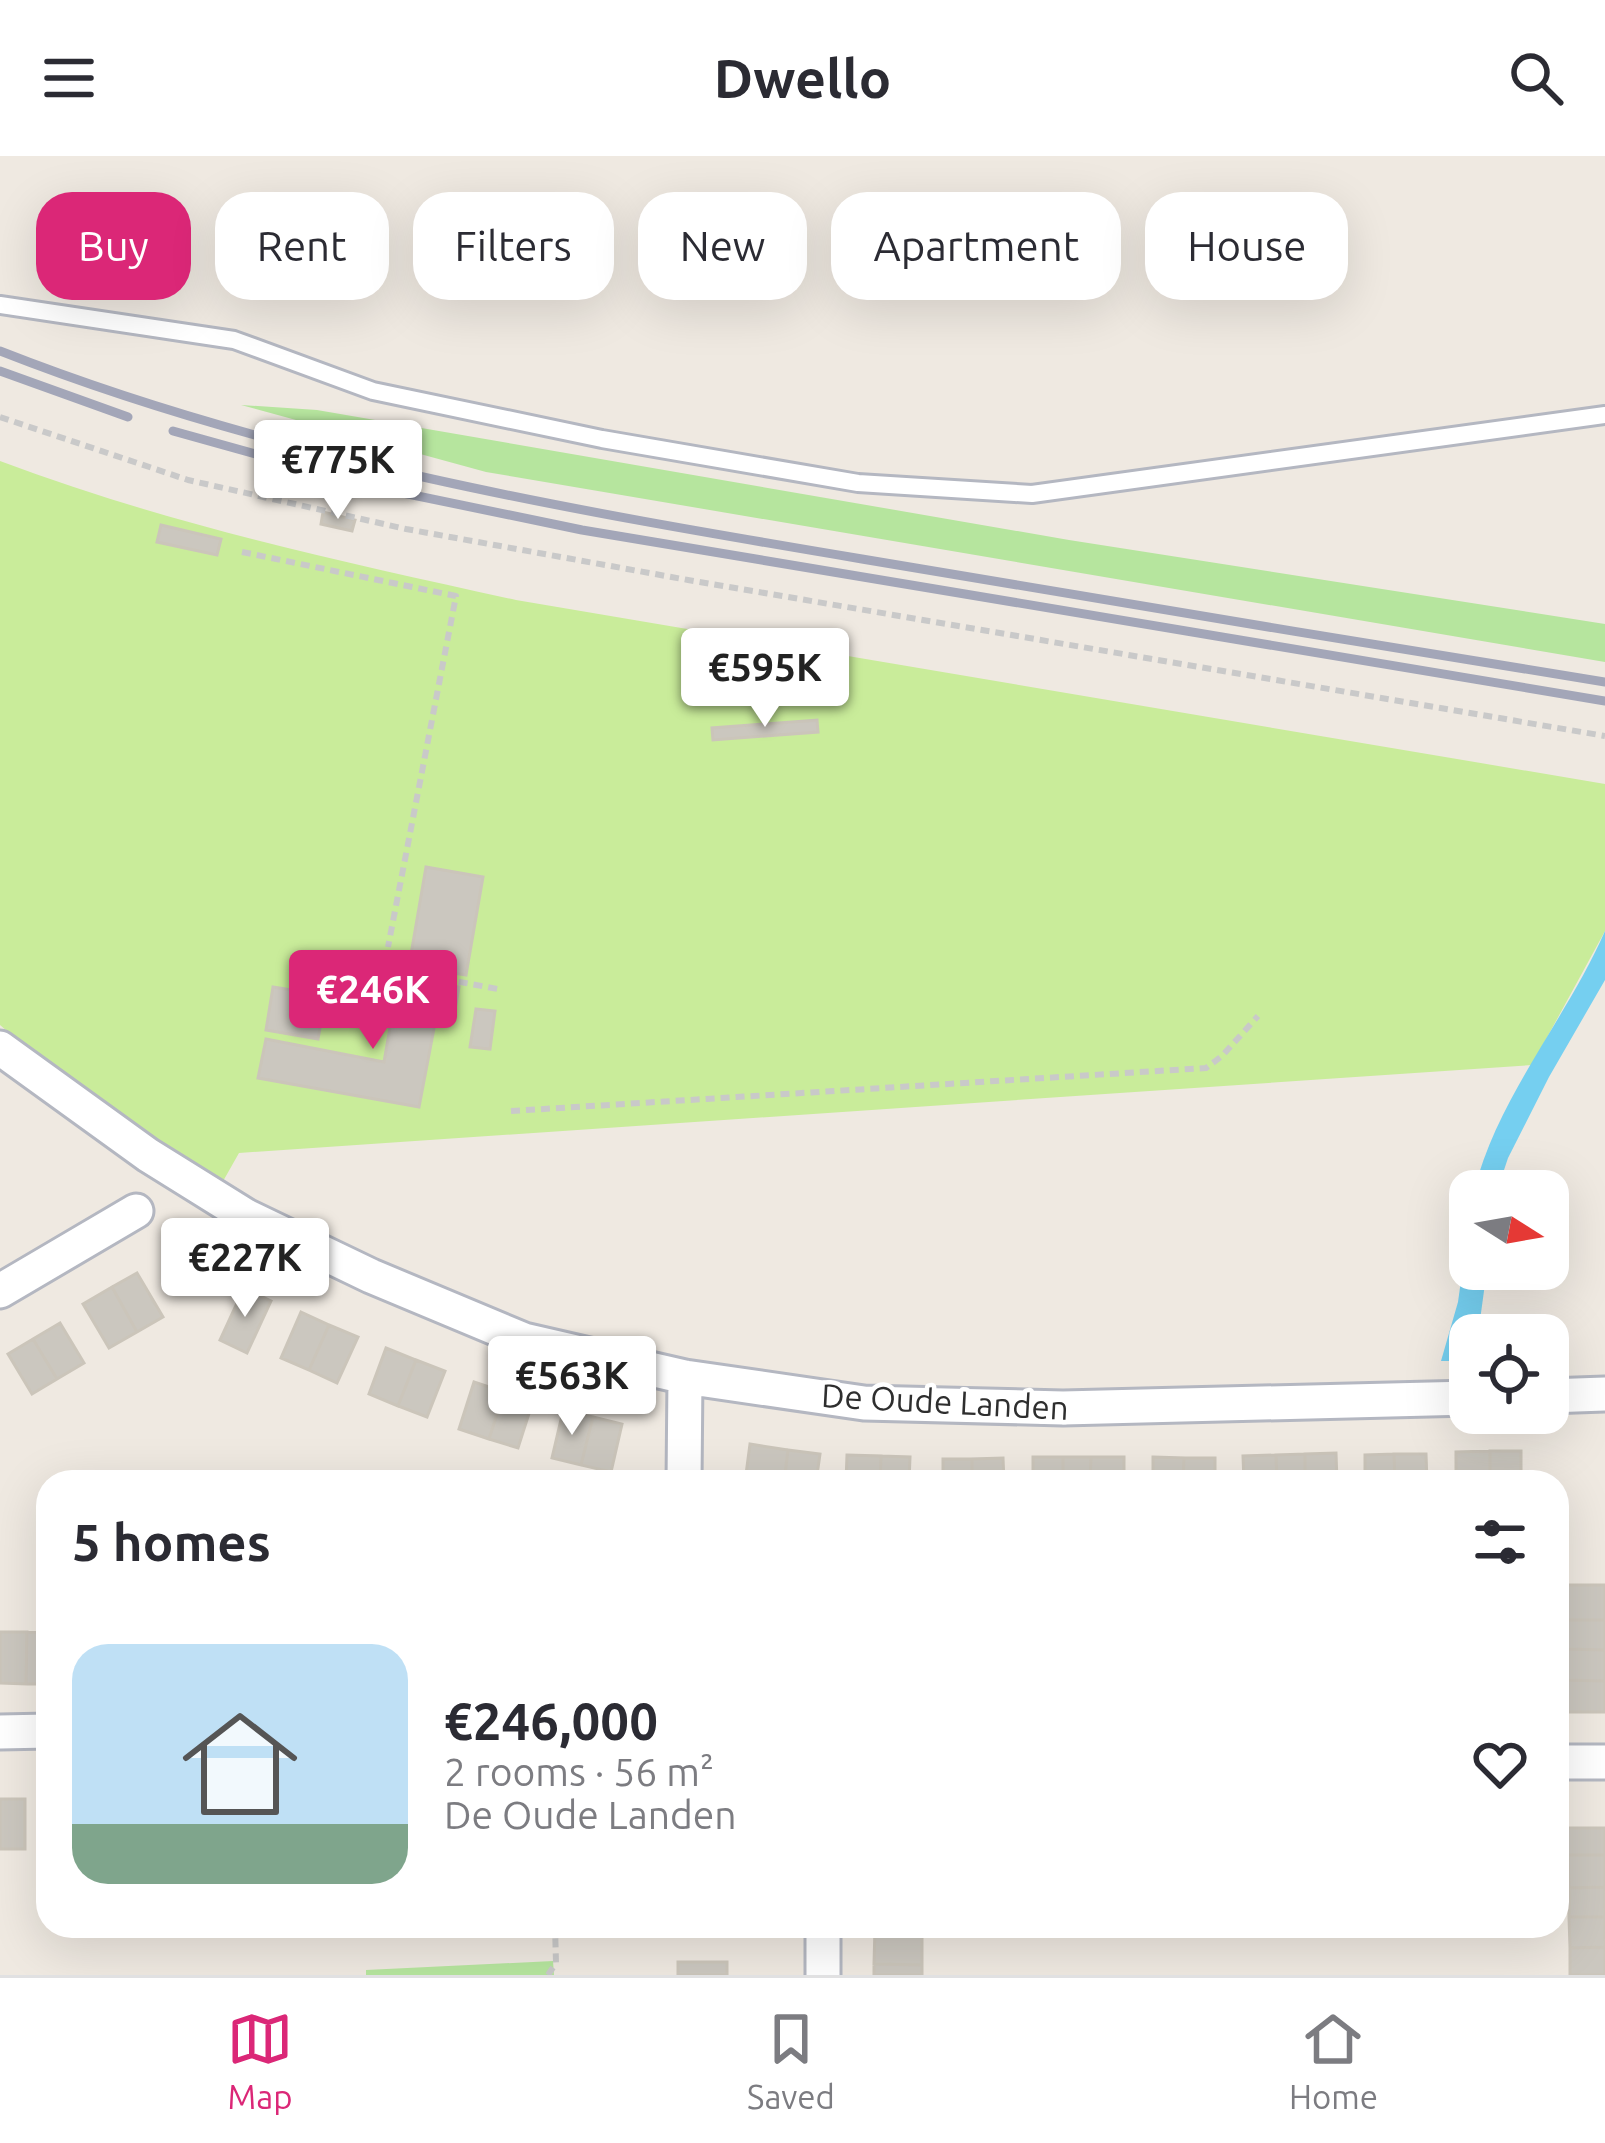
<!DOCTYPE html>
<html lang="en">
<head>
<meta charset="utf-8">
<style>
  :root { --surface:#fff; --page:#f7f7f7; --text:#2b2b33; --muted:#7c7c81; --line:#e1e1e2; --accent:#db2777 }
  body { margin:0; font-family:Ubuntu,sans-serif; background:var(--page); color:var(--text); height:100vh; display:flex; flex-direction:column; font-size:45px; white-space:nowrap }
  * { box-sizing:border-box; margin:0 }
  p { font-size:39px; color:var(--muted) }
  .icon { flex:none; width:66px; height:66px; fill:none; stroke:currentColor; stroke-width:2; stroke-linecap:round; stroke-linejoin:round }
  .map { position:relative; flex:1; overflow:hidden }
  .side { position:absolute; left:36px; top:1314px; width:1533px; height:468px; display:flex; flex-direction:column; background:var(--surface); border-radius:36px; box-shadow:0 12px 48px #0002 }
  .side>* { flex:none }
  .top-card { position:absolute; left:36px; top:36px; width:1533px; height:108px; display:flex; gap:24px }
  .needle { width:78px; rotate:101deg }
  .buttons { position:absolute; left:1449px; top:1014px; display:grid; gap:24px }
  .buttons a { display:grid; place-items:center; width:120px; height:120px; border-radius:24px; background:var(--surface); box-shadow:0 12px 48px #0002; font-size:60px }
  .price { position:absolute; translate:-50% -102px; padding:0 27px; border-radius:12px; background:#fff; color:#222; font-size:39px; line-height:78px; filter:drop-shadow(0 3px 6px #0008) }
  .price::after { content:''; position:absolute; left:50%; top:72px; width:36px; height:27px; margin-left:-18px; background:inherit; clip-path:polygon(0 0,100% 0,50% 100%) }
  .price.current { background:var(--accent); color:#fff }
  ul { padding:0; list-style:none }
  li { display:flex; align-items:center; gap:36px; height:300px; padding:0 36px }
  li span { display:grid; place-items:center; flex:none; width:336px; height:240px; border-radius:36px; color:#555 }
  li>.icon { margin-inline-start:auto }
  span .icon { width:144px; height:144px; fill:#fffc; stroke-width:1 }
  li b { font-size:51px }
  h2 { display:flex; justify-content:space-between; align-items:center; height:144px; padding:0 36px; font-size:51px }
  .tag { padding:0 42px; border-radius:36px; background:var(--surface); box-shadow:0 12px 48px #0002; font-size:42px; line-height:108px }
  .tag.current { background:var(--accent); color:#fff }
  header { display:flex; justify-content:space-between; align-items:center; height:156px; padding:0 36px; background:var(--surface); font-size:54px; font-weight:600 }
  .tab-bar { display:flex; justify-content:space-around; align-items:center; height:168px; border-top:3px solid var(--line); background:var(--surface); font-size:33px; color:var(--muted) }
  .tab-bar a { display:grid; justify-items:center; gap:6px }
  .tab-bar .current { color:var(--accent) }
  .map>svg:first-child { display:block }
  .green { fill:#b6e59e }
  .pitch { fill:#c9ec9a }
  .water { fill:#75cff0 }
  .building { fill:#cbc7bf; stroke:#cbc5ba; stroke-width:3 }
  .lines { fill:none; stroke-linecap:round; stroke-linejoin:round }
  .lane-casing { stroke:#b4b7c1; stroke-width:22 }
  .street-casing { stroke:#b4b7c1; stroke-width:39 }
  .path { stroke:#c9c9c9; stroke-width:6; stroke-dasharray:9 6; stroke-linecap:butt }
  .lane { stroke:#fff; stroke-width:16 }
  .street { stroke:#fff; stroke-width:33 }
  .rail { stroke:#a3a6b8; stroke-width:9 }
  .labels { text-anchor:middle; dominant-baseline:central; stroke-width:9; stroke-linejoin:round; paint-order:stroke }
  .street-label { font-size:33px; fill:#2e2e2e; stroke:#fff }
</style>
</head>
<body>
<header><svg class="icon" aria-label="menu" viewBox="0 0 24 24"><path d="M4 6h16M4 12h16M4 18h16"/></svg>Dwello<svg class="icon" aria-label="search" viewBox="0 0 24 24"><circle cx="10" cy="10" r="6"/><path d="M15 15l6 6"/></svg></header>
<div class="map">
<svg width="1605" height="1819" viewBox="0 0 1605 1819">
  <rect width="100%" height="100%" fill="#efe9e1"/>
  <path class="green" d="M 241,249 L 317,254 L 1069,384 L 1605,468 L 1605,506 L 486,316 Z
    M 553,1805 L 554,1819 L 366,1819 L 366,1814 Z"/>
  <path class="pitch" d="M 0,305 C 167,368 342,406 516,444 L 1605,628 L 1605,775 L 1532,909 L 239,997 L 222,1027 L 36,900 L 0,869 Z"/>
  <path class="water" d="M 1605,775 L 1605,824 L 1549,921 L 1508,1002 L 1497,1035 L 1474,1035 C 1498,940 1566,864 1605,775 Z
    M 1470,1060 L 1470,1113 L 1487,1113 L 1478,1179 L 1470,1179 L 1470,1205 L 1441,1205 L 1458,1146 Z"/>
  <path class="building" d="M 323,356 L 355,364 L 352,375 L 321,368 Z
    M 161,369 L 221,383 L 217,399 L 157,386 Z
    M 817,564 L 818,576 L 713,584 L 712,572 Z
    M 426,711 L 483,721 L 466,819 L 409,810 Z
    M 304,807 L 349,815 L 343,848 L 325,846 L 318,883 L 266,874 L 273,831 L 304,836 Z
    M 399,820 L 459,831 L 453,865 L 436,862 L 419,951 L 258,922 L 266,883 L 384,906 Z
    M 476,853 L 495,855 L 490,893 L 470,891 Z
    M 137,1117 L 163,1161 L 137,1176 L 112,1131 Z
    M 112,1131 L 137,1176 L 109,1192 L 83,1148 Z
    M 244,1132 L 271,1145 L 247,1197 L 220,1184 Z
    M 301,1156 L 329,1169 L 309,1214 L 281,1202 Z
    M 60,1167 L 84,1207 L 57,1223 L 33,1183 Z
    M 329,1169 L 358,1181 L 337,1227 L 309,1214 Z
    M 33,1183 L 57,1223 L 32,1238 L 8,1198 Z
    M 386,1192 L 416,1204 L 398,1250 L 369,1238 Z
    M 416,1204 L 445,1215 L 427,1261 L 398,1250 Z
    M 474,1226 L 504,1236 L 489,1283 L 459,1273 Z
    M 504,1236 L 533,1245 L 518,1292 L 489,1283 Z
    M 563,1255 L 593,1261 L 581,1309 L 552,1302 Z
    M 593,1261 L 622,1268 L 611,1316 L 581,1309 Z
    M 750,1288 L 788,1294 L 784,1326 L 745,1326 Z
    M 788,1294 L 820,1298 L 816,1326 L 784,1326 Z
    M 1490,1295 L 1521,1295 L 1521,1326 L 1490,1326 Z
    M 1490,1295 L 1490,1326 L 1456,1326 L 1456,1296 Z
    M 1336,1297 L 1337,1326 L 1305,1326 L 1305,1298 Z
    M 1305,1298 L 1305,1326 L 1277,1326 L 1276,1299 Z
    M 1394,1298 L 1426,1298 L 1427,1326 L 1395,1326 Z
    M 1394,1298 L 1395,1326 L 1365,1326 L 1365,1299 Z
    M 847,1299 L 881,1300 L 880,1326 L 846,1326 Z
    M 1276,1299 L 1277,1326 L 1244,1326 L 1243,1300 Z
    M 881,1300 L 910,1301 L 909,1326 L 880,1326 Z
    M 1033,1301 L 1063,1301 L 1063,1326 L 1033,1326 Z
    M 1063,1301 L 1091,1301 L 1090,1326 L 1063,1326 Z
    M 1091,1301 L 1124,1301 L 1124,1326 L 1090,1326 Z
    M 1153,1301 L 1184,1302 L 1183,1326 L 1153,1326 Z
    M 1003,1302 L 1004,1326 L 972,1326 L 972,1303 Z
    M 1184,1302 L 1215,1302 L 1215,1326 L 1183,1326 Z
    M 943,1303 L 972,1303 L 972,1326 L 943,1326 Z
    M 1567,1429 L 1605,1429 L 1605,1464 L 1566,1464 Z
    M 1566,1464 L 1605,1464 L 1605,1494 L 1566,1493 Z
    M 0,1476 L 27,1476 L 26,1528 L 0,1527 Z
    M 27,1476 L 48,1477 L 48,1528 L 26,1528 Z
    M 1566,1493 L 1605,1494 L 1605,1525 L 1565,1524 Z
    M 1565,1524 L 1605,1525 L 1605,1556 L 1565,1556 Z
    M 0,1643 L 25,1643 L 25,1693 L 0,1693 Z
    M 1557,1672 L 1605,1672 L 1605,1699 L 1557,1699 Z
    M 1568,1699 L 1605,1699 L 1605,1731 L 1569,1732 Z
    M 1605,1731 L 1605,1761 L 1569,1761 L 1569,1732 Z
    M 1569,1761 L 1605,1761 L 1605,1791 L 1570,1792 Z
    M 875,1772 L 922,1773 L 922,1809 L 874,1808 Z
    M 1605,1791 L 1605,1819 L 1570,1819 L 1570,1792 Z
    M 678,1806 L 727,1806 L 727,1819 L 678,1819 Z
    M 874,1808 L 922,1809 L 922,1819 L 874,1819 Z"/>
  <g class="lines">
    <defs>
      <path id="lane" d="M 0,149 L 234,184 L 373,235 L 602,283 L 858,327 L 1032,338 L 1605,259"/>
      <path id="street" d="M 0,892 L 148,999 L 246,1060 L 371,1120 L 524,1184 L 685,1221 L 864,1247 L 1063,1252 L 1470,1242
        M 0,1135 L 136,1055
        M 1548,1240 L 1605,1238
        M 684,1326 L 685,1221
        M 0,1576 L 48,1575
        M 1557,1606 L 1605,1606
        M 823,1819 L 823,1770"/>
    </defs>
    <use href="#lane" class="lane-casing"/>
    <use href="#street" class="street-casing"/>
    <path class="path" d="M 0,261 L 188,324 L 406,373 L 688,424 L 1605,580
      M 242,396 L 456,440 L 388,791
      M 385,812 L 503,834
      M 511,955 L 1206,912 L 1222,900 L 1258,860
      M 548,1819 L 556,1807 L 555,1770"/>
    <use href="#lane" class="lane"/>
    <use href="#street" class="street"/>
    <path class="rail" d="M 0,195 C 277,304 570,354 862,403 C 1110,445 1357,486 1605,526
      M 0,215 L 128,261
      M 173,275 L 374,331 L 582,374 L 1605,545"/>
  </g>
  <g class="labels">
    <g class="street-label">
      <text transform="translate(945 1245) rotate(3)">De Oude Landen</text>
    </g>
  </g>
</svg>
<div class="buttons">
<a><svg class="needle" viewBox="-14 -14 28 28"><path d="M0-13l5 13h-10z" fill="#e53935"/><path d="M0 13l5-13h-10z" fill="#7c7c81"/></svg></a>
<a><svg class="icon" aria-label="locate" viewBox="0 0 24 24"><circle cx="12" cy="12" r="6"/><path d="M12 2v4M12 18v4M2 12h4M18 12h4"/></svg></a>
</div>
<b class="price" style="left:338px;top:366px">€775K</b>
<b class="price" style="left:765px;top:574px">€595K</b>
<b class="price current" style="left:373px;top:896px">€246K</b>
<b class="price" style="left:245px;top:1164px">€227K</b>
<b class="price" style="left:572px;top:1282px">€563K</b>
<div class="top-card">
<a class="tag current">Buy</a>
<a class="tag">Rent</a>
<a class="tag">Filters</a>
<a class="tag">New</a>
<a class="tag">Apartment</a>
<a class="tag">House</a>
</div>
<section class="side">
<h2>5 homes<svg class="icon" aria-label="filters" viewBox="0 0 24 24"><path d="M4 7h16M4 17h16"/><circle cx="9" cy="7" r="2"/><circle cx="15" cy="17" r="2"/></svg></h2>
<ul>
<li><span style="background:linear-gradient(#bfe0f5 75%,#7fa58c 0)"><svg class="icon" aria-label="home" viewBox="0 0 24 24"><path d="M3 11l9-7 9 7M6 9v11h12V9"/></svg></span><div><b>€246,000</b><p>2 rooms · 56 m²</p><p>De Oude Landen</p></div><svg class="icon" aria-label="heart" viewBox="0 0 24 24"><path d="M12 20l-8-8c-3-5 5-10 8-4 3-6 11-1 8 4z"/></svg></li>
</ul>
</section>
</div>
<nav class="tab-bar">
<a class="current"><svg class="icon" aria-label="map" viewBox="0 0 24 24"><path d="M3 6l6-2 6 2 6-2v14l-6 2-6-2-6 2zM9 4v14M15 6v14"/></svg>Map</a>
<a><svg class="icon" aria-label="saved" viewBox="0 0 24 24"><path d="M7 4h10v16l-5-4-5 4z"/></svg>Saved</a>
<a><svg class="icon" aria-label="home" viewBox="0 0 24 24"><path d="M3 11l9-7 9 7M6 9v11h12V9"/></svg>Home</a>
</nav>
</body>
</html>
